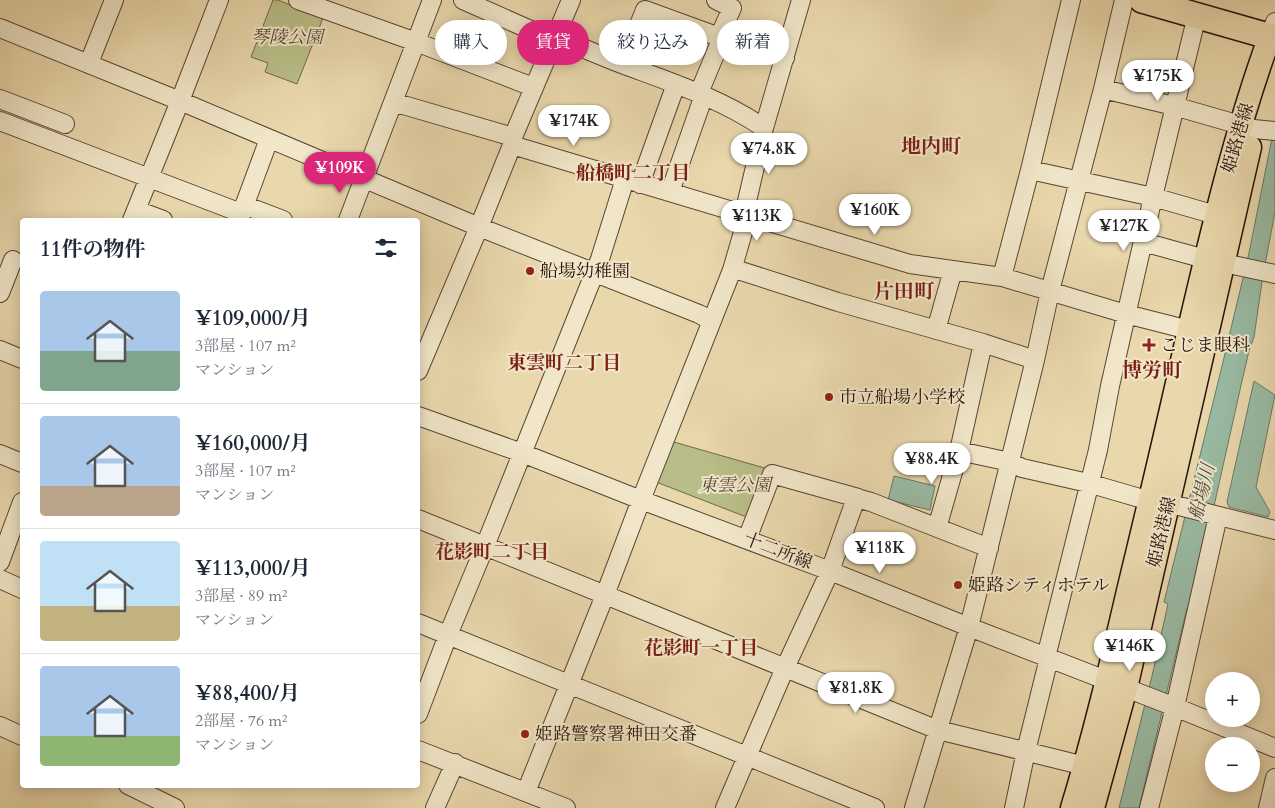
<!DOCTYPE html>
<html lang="ja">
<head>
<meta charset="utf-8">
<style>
  :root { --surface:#fff; --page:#f6f6f7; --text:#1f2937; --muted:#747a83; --line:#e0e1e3; --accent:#db2777 }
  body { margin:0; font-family:Cardo,"Noto Serif JP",serif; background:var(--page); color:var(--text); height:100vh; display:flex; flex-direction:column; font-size:19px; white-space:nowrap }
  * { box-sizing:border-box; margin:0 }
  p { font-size:16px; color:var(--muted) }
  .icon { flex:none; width:28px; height:28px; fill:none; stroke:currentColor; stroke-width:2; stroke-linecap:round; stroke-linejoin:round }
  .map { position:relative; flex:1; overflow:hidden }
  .side { position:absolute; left:20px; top:218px; width:400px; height:570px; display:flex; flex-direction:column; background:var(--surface); border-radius:5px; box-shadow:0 2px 12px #0003 }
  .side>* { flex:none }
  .top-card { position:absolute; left:435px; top:20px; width:475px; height:45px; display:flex; gap:10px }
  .tools { position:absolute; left:1205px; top:672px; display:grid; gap:10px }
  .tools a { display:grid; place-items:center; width:55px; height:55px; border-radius:50%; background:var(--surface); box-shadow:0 2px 12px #0003; font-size:25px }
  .price { position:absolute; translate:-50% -42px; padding:0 11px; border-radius:18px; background:#fff; color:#222; font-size:16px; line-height:32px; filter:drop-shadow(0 1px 2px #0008) }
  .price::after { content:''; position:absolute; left:50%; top:30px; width:15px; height:11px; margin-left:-8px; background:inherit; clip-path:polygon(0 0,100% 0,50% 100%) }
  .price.active { background:var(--accent); color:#fff }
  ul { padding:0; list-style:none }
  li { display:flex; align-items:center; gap:15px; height:125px; padding:0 20px }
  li+li { border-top:1px solid var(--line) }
  li span { display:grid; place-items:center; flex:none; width:140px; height:100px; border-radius:5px; color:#555 }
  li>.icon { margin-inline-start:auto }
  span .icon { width:60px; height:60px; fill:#fffc; stroke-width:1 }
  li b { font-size:21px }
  h2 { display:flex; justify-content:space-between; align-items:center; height:60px; padding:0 20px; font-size:21px }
  .pill { padding:0 18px; border-radius:22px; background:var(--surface); box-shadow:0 2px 12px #0003; font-size:18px; line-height:45px }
  .pill.active { background:var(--accent); color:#fff }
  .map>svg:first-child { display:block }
  .green { fill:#b9be88; stroke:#70684a }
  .water { fill:#99bba4; stroke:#6c7867 }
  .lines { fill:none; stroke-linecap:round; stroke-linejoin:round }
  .minor-casing { stroke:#584433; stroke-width:20 }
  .major-casing { stroke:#28130b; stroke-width:25 }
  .highway-casing { stroke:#28130b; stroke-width:28 }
  .minor { stroke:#f1e6c9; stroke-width:18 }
  .major { stroke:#e9d8ac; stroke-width:22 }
  .highway { stroke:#e9d8ac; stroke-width:25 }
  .poi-dot { fill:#8f2418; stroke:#f1e6c9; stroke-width:2 }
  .labels { text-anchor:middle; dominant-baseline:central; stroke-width:4; stroke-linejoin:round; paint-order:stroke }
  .park-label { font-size:18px; font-style:italic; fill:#544630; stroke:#f1e6c9 }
  .street-label { font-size:18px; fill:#28130b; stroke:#f1e6c9 }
  .poi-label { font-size:18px; fill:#28130b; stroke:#f1e6c9; text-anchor:start }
  .neighbourhood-label { font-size:19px; font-weight:bold; fill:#7a1f14; stroke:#f1e6c9 }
  .water-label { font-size:19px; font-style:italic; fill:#504e41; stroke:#f1e6c9 }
  .quarter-label { font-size:20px; font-weight:bold; fill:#7a1f14; stroke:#f1e6c9 }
</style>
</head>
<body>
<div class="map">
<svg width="1275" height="808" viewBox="0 0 1275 808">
  <rect width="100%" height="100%" fill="#e9d8ac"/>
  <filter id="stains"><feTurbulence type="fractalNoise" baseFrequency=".004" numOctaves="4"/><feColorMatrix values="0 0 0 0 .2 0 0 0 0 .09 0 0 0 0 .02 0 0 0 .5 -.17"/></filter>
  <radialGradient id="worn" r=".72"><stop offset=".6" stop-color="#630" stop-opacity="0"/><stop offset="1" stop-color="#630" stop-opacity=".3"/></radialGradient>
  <path class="green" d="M 273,0 L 278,0 L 323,18 L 297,84 L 265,72 L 268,63 L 251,57 Z
    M 674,442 L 768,469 L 749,518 L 656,482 Z"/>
  <path class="water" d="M 1275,123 L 1275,212 L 1263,275 L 1254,337 L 1249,351 L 1242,381 L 1191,609 L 1187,608 L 1139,808 L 1119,808 L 1152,676 L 1168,604 L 1164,602 L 1223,362 L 1249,253 Z
    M 1254,381 L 1275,395 L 1256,487 L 1270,512 L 1268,517 L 1229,507 L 1227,502 Z
    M 894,476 L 935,486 L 930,510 L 888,500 Z"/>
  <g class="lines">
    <defs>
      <path id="minor" d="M 298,0 L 416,42 L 533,87
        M 463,0 L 553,40
        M 0,28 L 180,101 L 479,227 L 699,314 L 712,321
        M 721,34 L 752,47 L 785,58
        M 555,36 C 580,47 605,58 630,67 C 676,84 723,100 764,128
        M 1270,36 L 1275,22
        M 89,63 L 114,0
        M 623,64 L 645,10 L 719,37
        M 1103,89 L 1174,106 L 1254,129 L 1275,131
        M 699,93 L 721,40 L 719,37 L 732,8 L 716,0
        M 0,99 L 65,124
        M 393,102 L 513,137
        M 0,121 L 241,213
        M 512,145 L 910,264 L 1002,277 L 1126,314 L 1189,330
        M 1030,170 L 1153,197 L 1216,215
        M 640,184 L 676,84
        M 670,192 L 704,95
        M 244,205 L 283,220
        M 136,210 L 163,220
        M 132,220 L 180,101 L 219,0
        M 239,220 L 269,139
        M 348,220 L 432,0
        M 1143,242 L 1205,259 L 1275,274
        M 732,270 L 741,271 L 838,302 L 983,343 L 1035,360
        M 1002,277 L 1030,170 L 1071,0
        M 0,293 L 13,260
        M 936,330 L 953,270
        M 0,350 L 22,359
        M 418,371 L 479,227 L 512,145 L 513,137 L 571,0
        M 418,416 L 522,453 L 641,500 L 830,571 L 969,627 L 1175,707 L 1275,748
        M 959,451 L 1010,462 L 1022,468 L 1088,483 L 1150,501 L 1183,507 L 1275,530
        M 0,454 L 22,463
        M 418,519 L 938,730 L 1085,766
        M 937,528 L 959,451 L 983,343
        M 747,539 L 772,474 L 858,498
        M 0,562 L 22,502
        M 0,579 L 22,589
        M 418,623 L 875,808
        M 1046,657 L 1098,450 L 1110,386 L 1153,197 L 1197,15
        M 418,714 L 448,635 L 485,546 L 600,259 L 625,179
        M 0,726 L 22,736
        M 418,750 L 566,808
        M 128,785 L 175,808
        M 526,792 L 605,595 L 641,500 L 732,270 L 746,222 L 744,214 L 764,128 L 801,0
        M 435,808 L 455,763
        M 725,808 L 785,668 L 830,571 L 856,498 L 871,502 L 989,548
        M 914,808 L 969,627 L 1035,360 L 1050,291 L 1103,89 L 1124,0
        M 1014,808 L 1026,751 L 1049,658
        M 1149,808 L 1175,707 L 1218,516
        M 1268,808 L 1275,778"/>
      <path id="major" d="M 1072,808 C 1094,736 1111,664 1128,591 C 1149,504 1170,417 1189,329 C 1212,231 1235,132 1270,36
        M 1093,808 L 1126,688 L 1250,147"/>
      <path id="highway" d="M 1142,0 L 1275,38"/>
    </defs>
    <use href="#minor" class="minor-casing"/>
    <use href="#major" class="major-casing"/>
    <use href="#highway" class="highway-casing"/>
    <use href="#minor" class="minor"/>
    <use href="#major" class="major"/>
    <use href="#highway" class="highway"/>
  </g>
  <g class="poi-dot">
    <circle cx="530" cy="271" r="5"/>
    <path d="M1146.5 337.5h5v5h5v5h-5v5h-5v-5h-5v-5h5z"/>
    <circle cx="829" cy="397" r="5"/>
    <circle cx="958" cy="585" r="5"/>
    <circle cx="525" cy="734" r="5"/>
  </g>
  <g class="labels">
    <g class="park-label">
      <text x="287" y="37">琴陵公園</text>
      <text x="735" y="485">東雲公園</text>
    </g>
    <g class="street-label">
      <text transform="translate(1238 138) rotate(-74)">姫路港線</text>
      <text transform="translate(1162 532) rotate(-77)">姫路港線</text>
      <text transform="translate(778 551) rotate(21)">十二所線</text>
    </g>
    <g class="poi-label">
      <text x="540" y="271">船場幼稚園</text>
      <text x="1160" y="345">こじま眼科</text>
      <text x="839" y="397">市立船場小学校</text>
      <text x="968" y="585">姫路シティホテル</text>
      <text x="535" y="734">姫路警察署神田交番</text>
    </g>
    <g class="neighbourhood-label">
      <text x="633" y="173">船橋町二丁目</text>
      <text x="564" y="363">東雲町二丁目</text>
      <text x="492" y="552">花影町二丁目</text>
      <text x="701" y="648">花影町一丁目</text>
    </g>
    <g class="water-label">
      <text transform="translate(1202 492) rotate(-76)">船場川</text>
    </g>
    <g class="quarter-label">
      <text x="931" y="146">地内町</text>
      <text x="904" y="291">片田町</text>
      <text x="1152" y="370">博労町</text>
    </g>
  </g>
  <rect width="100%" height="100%" filter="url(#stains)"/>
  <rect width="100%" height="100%" fill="url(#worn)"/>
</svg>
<div class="tools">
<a>+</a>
<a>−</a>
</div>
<b class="price" style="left:1158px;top:102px">¥175K</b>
<b class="price" style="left:574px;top:147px">¥174K</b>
<b class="price" style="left:769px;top:175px">¥74.8K</b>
<b class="price active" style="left:340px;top:194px">¥109K</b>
<b class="price" style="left:875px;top:236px">¥160K</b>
<b class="price" style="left:757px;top:242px">¥113K</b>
<b class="price" style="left:1124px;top:252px">¥127K</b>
<b class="price" style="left:932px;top:485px">¥88.4K</b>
<b class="price" style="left:880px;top:574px">¥118K</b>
<b class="price" style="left:1130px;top:672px">¥146K</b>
<b class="price" style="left:856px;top:714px">¥81.8K</b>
<div class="top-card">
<a class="pill">購入</a>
<a class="pill active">賃貸</a>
<a class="pill">絞り込み</a>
<a class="pill">新着</a>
</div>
<section class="side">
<h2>11件の物件<svg class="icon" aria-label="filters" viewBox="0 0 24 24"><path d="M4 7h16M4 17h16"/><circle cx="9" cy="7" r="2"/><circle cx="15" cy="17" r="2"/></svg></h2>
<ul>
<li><span style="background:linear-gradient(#a9c7e8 60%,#7fa58c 0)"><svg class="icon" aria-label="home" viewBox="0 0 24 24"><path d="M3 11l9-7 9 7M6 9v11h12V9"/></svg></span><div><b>¥109,000/月</b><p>3部屋 · 107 m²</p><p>マンション</p></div></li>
<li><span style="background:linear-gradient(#a9c7e8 70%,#b9a48a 0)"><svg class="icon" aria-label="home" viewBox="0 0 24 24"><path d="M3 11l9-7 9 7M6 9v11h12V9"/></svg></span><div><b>¥160,000/月</b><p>3部屋 · 107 m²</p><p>マンション</p></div></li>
<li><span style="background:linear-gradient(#bfe0f5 65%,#c2b280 0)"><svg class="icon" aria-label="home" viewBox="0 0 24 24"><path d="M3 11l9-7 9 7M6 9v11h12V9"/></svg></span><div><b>¥113,000/月</b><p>3部屋 · 89 m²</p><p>マンション</p></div></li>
<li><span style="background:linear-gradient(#a9c7e8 70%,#8fb573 0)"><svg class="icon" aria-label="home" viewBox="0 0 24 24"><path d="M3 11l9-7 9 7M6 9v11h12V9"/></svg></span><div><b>¥88,400/月</b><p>2部屋 · 76 m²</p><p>マンション</p></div></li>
</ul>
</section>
</div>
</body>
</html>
